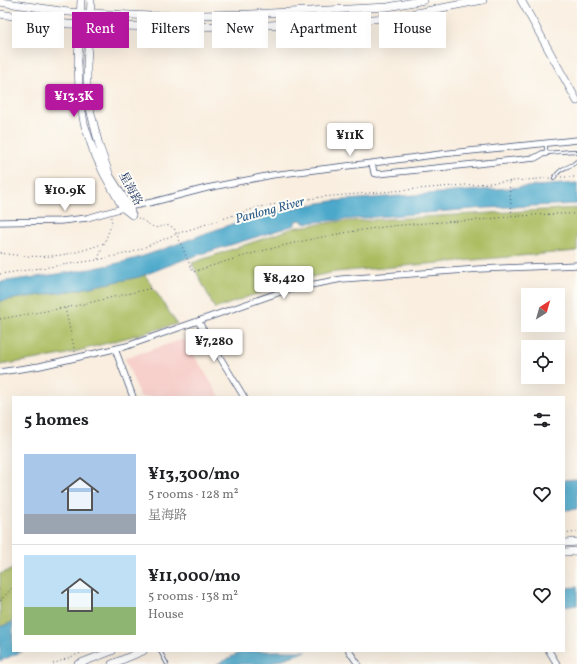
<!DOCTYPE html>
<html lang="en">
<head>
<meta charset="utf-8">
<style>
  :root { --surface:#fff; --page:#f6f6f6; --text:#202124; --muted:#757577; --line:#e0e0e0; --accent:#b5179e }
  body { margin:0; font-family:Vollkorn,"Noto Serif SC",serif; background:var(--page); color:var(--text); height:100vh; display:flex; flex-direction:column; font-size:15px; white-space:nowrap }
  * { box-sizing:border-box; margin:0 }
  p { font-size:13px; color:var(--muted) }
  .icon { flex:none; width:22px; height:22px; fill:none; stroke:currentColor; stroke-width:2; stroke-linecap:round; stroke-linejoin:round }
  .map { position:relative; flex:1; overflow:hidden }
  .panel { position:absolute; left:12px; top:396px; width:553px; height:256px; display:flex; flex-direction:column; background:var(--surface); border-radius:0px; box-shadow:0 4px 16px #0002 }
  .panel>* { flex:none }
  .hud { position:absolute; left:12px; top:12px; width:553px; height:36px; display:flex; gap:8px }
  .needle { width:26px; rotate:37deg }
  .tools { position:absolute; left:521px; top:288px; display:grid; gap:8px }
  .tools a { display:grid; place-items:center; width:44px; height:44px; border-radius:0px; background:var(--surface); box-shadow:0 4px 16px #0002; font-size:20px }
  .price { position:absolute; translate:-50% -34px; padding:0 9px; border-radius:4px; background:#fff; color:#222; font-size:13px; line-height:26px; filter:drop-shadow(0 1px 2px #0008) }
  .price::after { content:''; position:absolute; left:50%; top:24px; width:12px; height:9px; margin-left:-6px; background:inherit; clip-path:polygon(0 0,100% 0,50% 100%) }
  .price.on { background:var(--accent); color:#fff }
  ul { padding:0; list-style:none }
  li { display:flex; align-items:center; gap:12px; height:100px; padding:0 12px }
  li+li { border-top:1px solid var(--line) }
  li span { display:grid; place-items:center; flex:none; width:112px; height:80px; border-radius:0px; color:#555 }
  li>.icon { margin-inline-start:auto }
  span .icon { width:48px; height:48px; fill:#fffc; stroke-width:1 }
  li b { font-size:17px }
  h2 { display:flex; justify-content:space-between; align-items:center; height:48px; padding:0 12px; font-size:17px }
  .tag { padding:0 14px; border-radius:0px; background:var(--surface); box-shadow:0 4px 16px #0002; font-size:14px; line-height:36px }
  .tag.on { background:var(--accent); color:#fff }
  .map>svg:first-child { display:block }
  .built { fill:#f7d0cc }
  .green { fill:#aabc5f; stroke:#62765e }
  .water { fill:#4ca8ca; stroke:#346c94 }
  .lines { fill:none; stroke-linecap:round; stroke-linejoin:round }
  .lane-casing { stroke:#3c4c71; stroke-width:4 }
  .street-casing { stroke:#3c4c71; stroke-width:7 }
  .secondary-casing { stroke:#3c4c71; stroke-width:8 }
  .path { stroke:#3c4c71; stroke-width:1; stroke-dasharray:1 3; stroke-linecap:butt }
  .lane { stroke:#fff; stroke-width:2.5 }
  .street { stroke:#fff; stroke-width:5.5 }
  .secondary { stroke:#fff; stroke-width:7 }
  .labels { text-anchor:middle; dominant-baseline:central; stroke-width:4; stroke-linejoin:round; paint-order:stroke }
  .street-label { font-size:12px; fill:#1b2f5e; stroke:#fdfcf7 }
  .water-label { font-size:13px; font-style:italic; fill:#2f5f89; stroke:#fdfcf7 }
</style>
</head>
<body>
<div class="map">
<svg width="577" height="664" viewBox="0 0 577 664">
  <rect width="100%" height="100%" fill="#fdfcf7"/>
  <filter id="ink" filterUnits="userSpaceOnUse"><feTurbulence type="fractalNoise" baseFrequency=".025" numOctaves="2"/><feDisplacementMap in="SourceGraphic" scale="8" xChannelSelector="R" yChannelSelector="G"/><feConvolveMatrix kernelMatrix="1 2 1 2 8 2 1 2 1" color-interpolation-filters="sRGB"/></filter>
  <filter id="wash" filterUnits="userSpaceOnUse"><feTurbulence type="fractalNoise" baseFrequency=".012" numOctaves="4" result="noise"/><feDisplacementMap in="SourceGraphic" scale="16" xChannelSelector="R" yChannelSelector="G"/><feGaussianBlur stdDeviation="0.9" result="paint"/><feColorMatrix in="noise" values="0 0 0 0 0 0 0 0 0 0 0 0 0 0 0 0 0 1.4 0 .05"/><feComposite in="paint" operator="in"/></filter>
  <g filter="url(#wash)">
    <rect width="100%" height="100%" fill="#f9eedf"/>
    <path class="built" d="M 184,339 L 220,397 L 140,397 L 125,358 Z"/>
    <path class="green" d="M 577,208 L 577,251 L 335,272 L 301,279 L 272,288 L 215,309 L 192,263 L 297,227 L 336,222 Z
      M 145,275 L 177,324 L 63,355 L 0,365 L 0,301 L 76,290 Z
      M 13,569 L 13,622 L 0,627 L 0,574 Z"/>
    <path class="water" d="M 577,183 L 577,204 L 486,208 L 303,223 L 302,220 L 295,221 L 295,225 L 185,259 L 139,277 L 76,290 L 0,301 L 0,282 C 41,276 83,272 123,262 C 154,254 184,241 215,230 C 253,216 293,207 333,201 Z
      M 577,479 L 577,509 L 564,510 L 564,480 Z
      M 577,587 L 577,605 L 564,607 L 564,588 Z
      M 13,622 L 13,651 L 23,651 L 0,661 L 0,627 Z
      M 243,651 L 307,651 L 268,664 L 217,664 Z"/>
  </g>
  <g filter="url(#ink)">
    <g class="lines">
      <defs>
        <path id="lane" d="M 546,144 L 546,153 L 574,151 L 577,153
          M 554,178 C 563,164 568,170 577,161
          M 160,651 L 167,664"/>
        <path id="street" d="M 372,163 L 374,173 L 378,174 L 535,158 L 542,154 L 546,153
          M 0,222 L 61,221 L 87,218 L 123,208 L 153,202 L 207,188 L 272,175 L 372,163 L 441,154 L 577,140
          M 198,321 L 244,397
          M 115,349 L 133,397
          M 0,372 L 40,366 L 127,346 L 289,289 L 342,279 L 479,269 L 577,265
          M 349,651 L 358,664
          M 549,651 L 557,664"/>
        <path id="secondary" d="M 81,0 L 78,61 L 79,92 L 84,123 L 93,150 L 104,174 L 123,208 L 132,215
          M 91,0 L 87,65 L 87,97 L 99,145 L 110,176 L 129,206 L 132,215
          M 521,0 L 577,101
          M 0,2 L 68,12 L 151,16 L 250,14 L 388,7 L 424,0
          M 0,14 L 67,24 L 151,27 L 251,26 L 390,18 L 483,0
          M 564,543 L 577,542
          M 564,552 L 577,551
          M 78,664 L 112,651
          M 112,664 L 143,651"/>
      </defs>
      <use href="#lane" class="lane-casing"/>
      <use href="#street" class="street-casing"/>
      <use href="#secondary" class="secondary-casing"/>
      <path class="path" d="M 561,177 L 577,177
        M 509,183 L 512,217
        M 138,218 C 143,220 149,225 154,227 C 161,229 164,222 174,228 L 193,272 C 255,251 319,235 384,227 C 415,223 446,222 477,220 C 510,217 544,213 577,214
        M 0,253 C 40,259 66,258 104,243
        M 98,259 L 112,223 L 111,217
        M 0,274 L 97,260 L 133,252 L 176,234 L 259,207 L 321,197 L 550,178
        M 65,308 L 75,352
        M 0,319 L 75,306 L 152,288
        M 564,534 L 577,532
        M 0,601 L 13,587
        M 53,664 L 86,651"/>
      <use href="#lane" class="lane"/>
      <use href="#street" class="street"/>
      <use href="#secondary" class="secondary"/>
    </g>
  </g>
  <g class="labels">
    <g class="street-label">
      <text transform="translate(130 189) rotate(62)">星海路</text>
    </g>
    <g class="water-label">
      <text transform="translate(270 211) rotate(-15)">Panlong River</text>
    </g>
  </g>
</svg>
<div class="tools">
<a><svg class="needle" viewBox="-14 -14 28 28"><path d="M0-13l5 13h-10z" fill="#e53935"/><path d="M0 13l5-13h-10z" fill="#757577"/></svg></a>
<a><svg class="icon" aria-label="locate" viewBox="0 0 24 24"><circle cx="12" cy="12" r="6"/><path d="M12 2v4M12 18v4M2 12h4M18 12h4"/></svg></a>
</div>
<b class="price on" style="left:74px;top:118px">¥13.3K</b>
<b class="price" style="left:350px;top:157px">¥11K</b>
<b class="price" style="left:65px;top:212px">¥10.9K</b>
<b class="price" style="left:284px;top:300px">¥8,420</b>
<b class="price" style="left:214px;top:363px">¥7,280</b>
<div class="hud">
<a class="tag">Buy</a>
<a class="tag on">Rent</a>
<a class="tag">Filters</a>
<a class="tag">New</a>
<a class="tag">Apartment</a>
<a class="tag">House</a>
</div>
<section class="panel">
<h2>5 homes<svg class="icon" aria-label="filters" viewBox="0 0 24 24"><path d="M4 7h16M4 17h16"/><circle cx="9" cy="7" r="2"/><circle cx="15" cy="17" r="2"/></svg></h2>
<ul>
<li><span style="background:linear-gradient(#a9c7e8 75%,#9aa5b1 0)"><svg class="icon" aria-label="home" viewBox="0 0 24 24"><path d="M3 11l9-7 9 7M6 9v11h12V9"/></svg></span><div><b>¥13,300/mo</b><p>5 rooms · 128 m²</p><p>星海路</p></div><svg class="icon" aria-label="heart" viewBox="0 0 24 24"><path d="M12 20l-8-8c-3-5 5-10 8-4 3-6 11-1 8 4z"/></svg></li>
<li><span style="background:linear-gradient(#bfe0f5 65%,#8fb573 0)"><svg class="icon" aria-label="home" viewBox="0 0 24 24"><path d="M3 11l9-7 9 7M6 9v11h12V9"/></svg></span><div><b>¥11,000/mo</b><p>5 rooms · 138 m²</p><p>House</p></div><svg class="icon" aria-label="heart" viewBox="0 0 24 24"><path d="M12 20l-8-8c-3-5 5-10 8-4 3-6 11-1 8 4z"/></svg></li>
</ul>
</section>
</div>
</body>
</html>
